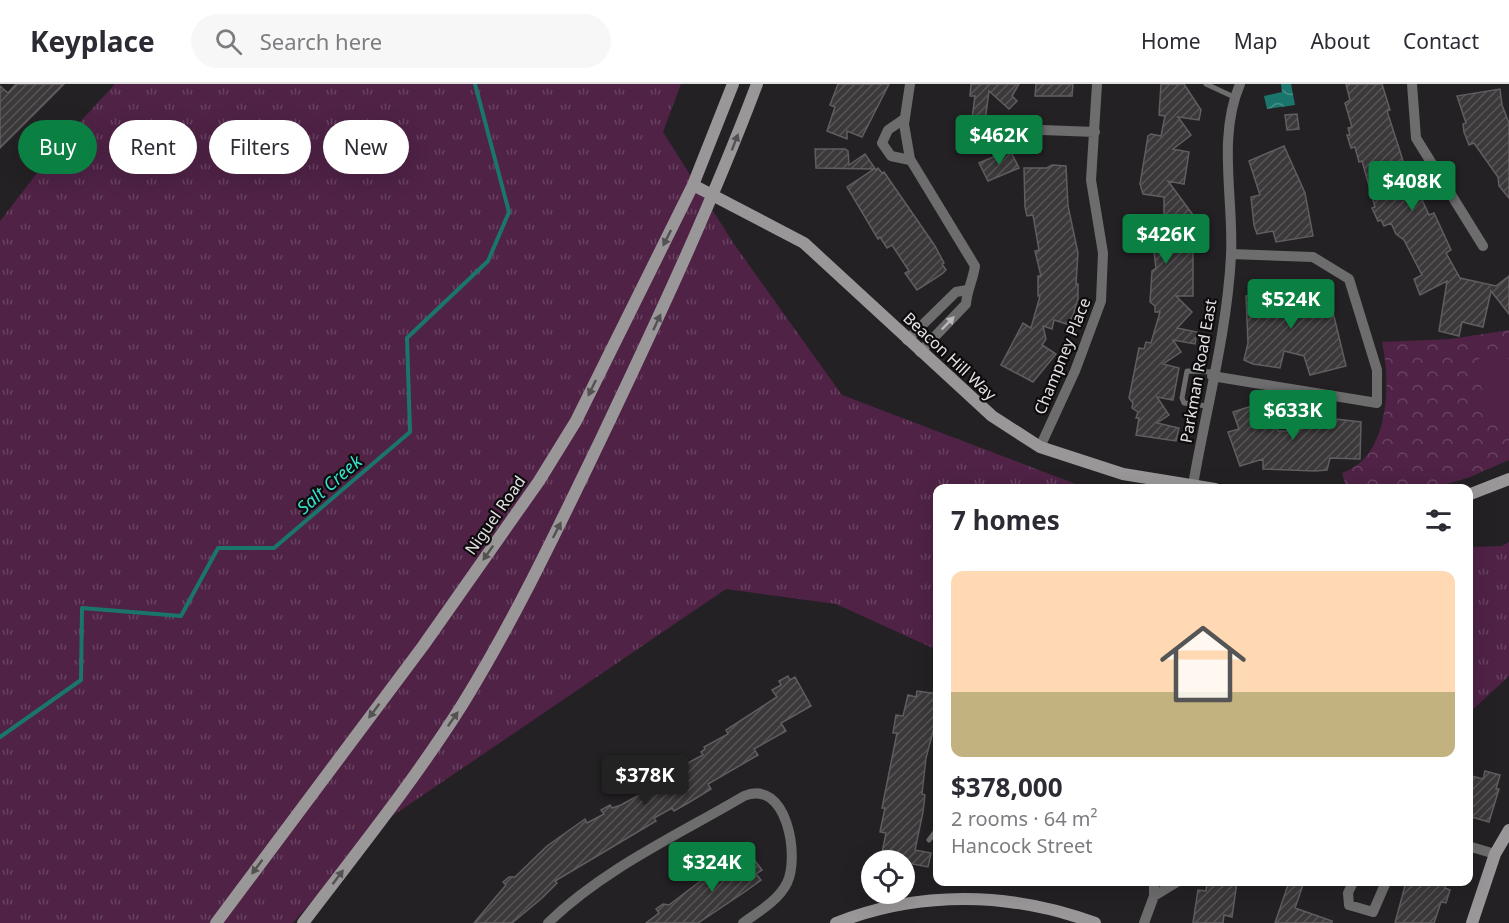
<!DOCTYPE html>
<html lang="en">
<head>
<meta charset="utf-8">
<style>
  :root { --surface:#fff; --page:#f7f7f7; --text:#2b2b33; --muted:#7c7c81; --line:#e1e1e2; --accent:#0b8043 }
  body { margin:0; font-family:"Noto Sans",sans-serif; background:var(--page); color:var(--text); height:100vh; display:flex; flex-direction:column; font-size:22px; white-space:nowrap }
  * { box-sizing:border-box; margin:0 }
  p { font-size:20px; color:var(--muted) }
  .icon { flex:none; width:33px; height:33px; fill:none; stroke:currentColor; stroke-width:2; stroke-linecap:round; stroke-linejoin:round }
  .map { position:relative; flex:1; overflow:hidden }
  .panel { position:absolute; left:933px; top:400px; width:540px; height:402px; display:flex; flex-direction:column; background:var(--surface); border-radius:12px; box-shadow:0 6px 24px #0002 }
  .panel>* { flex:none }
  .guide { position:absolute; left:18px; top:36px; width:570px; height:54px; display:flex; gap:12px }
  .buttons { position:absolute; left:861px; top:766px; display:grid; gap:12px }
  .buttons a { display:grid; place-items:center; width:54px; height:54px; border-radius:50%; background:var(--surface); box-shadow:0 6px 24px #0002; font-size:30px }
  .price { position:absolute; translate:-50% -51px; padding:0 14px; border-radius:6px; background:var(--accent); color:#fff; font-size:20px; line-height:39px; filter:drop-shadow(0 2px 3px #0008) }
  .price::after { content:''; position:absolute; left:50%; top:36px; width:18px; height:14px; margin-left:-9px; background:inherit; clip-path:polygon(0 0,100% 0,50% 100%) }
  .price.current { background:#222; color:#fff }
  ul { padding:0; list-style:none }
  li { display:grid; align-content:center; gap:12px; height:318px; padding:0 18px }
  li+li { border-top:2px solid var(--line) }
  li span { display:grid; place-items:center; height:186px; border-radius:12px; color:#555 }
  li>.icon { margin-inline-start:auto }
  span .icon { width:108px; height:108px; fill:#fffc; stroke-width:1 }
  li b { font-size:26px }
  h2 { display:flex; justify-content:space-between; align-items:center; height:72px; padding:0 18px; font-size:26px }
  .pill { padding:0 21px; border-radius:27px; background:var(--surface); box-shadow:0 6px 24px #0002; font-size:21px; line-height:54px }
  .pill.current { background:var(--accent); color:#fff }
  header { display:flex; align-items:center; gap:36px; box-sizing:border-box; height:84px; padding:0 30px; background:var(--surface); border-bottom:2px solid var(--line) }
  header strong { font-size:28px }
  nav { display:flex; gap:33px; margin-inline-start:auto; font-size:21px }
  .search { width:420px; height:54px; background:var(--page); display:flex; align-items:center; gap:15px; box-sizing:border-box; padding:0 21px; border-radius:33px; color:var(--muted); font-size:22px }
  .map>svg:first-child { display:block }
  .grass { fill:url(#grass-tufts) }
  .park { fill:url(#park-crowns) }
  .pitch { fill:#4f2246 }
  .water { fill:url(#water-waves) }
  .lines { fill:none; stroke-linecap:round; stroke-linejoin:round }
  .stream { stroke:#1a766c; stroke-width:4 }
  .building { fill:url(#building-hatch); stroke:#615d60; stroke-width:1.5 }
  .lane { stroke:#6e6d6e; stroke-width:5 }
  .street { stroke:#6e6d6e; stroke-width:10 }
  .secondary { stroke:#9a9799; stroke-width:12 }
  .oneway { fill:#545152 }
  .oneway2 { fill:#bbb9bb }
  .labels { text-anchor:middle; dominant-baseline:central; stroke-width:4.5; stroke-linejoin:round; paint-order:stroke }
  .street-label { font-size:16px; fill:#e4e2e4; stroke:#0d0b0c }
  .water-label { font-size:18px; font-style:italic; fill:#36decc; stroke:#0d0b0c }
</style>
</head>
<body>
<header>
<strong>Keyplace</strong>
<div class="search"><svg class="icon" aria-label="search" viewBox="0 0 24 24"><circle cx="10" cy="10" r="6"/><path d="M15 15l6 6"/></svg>Search here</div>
<nav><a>Home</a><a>Map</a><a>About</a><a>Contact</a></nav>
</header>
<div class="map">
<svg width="1509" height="839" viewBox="0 0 1509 839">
  <defs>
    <pattern id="grass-tufts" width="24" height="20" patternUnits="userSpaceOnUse" patternTransform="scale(1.5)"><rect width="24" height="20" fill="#4f2246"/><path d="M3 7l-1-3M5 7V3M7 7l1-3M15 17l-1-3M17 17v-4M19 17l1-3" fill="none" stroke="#684261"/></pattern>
    <pattern id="park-crowns" width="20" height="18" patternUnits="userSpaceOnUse" patternTransform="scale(1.5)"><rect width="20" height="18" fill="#4f2246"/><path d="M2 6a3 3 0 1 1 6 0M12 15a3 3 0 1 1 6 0" fill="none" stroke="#684261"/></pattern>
    <pattern id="water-waves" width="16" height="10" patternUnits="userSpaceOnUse" patternTransform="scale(1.5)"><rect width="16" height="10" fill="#1a766c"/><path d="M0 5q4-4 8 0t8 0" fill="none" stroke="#469088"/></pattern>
    <pattern id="building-hatch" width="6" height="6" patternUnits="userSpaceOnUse" patternTransform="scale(1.5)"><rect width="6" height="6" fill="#3c393b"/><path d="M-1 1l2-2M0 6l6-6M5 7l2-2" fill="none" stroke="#585557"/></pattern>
  </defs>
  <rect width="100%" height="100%" fill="#242124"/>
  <path class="grass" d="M 115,0 L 681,0 L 663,48 L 734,160 L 842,311 L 1089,405 L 938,405 L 937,566 L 836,520 L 726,505 L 376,743 L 293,839 L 0,839 L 0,137 L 57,63 Z
    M 1509,458 L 1509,592 L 1469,629 L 1469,463 L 1502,462 Z"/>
  <path class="park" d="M 1509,246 L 1509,376 L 1470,393 L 1430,405 L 1347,405 L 1342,389 C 1390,373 1391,300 1382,258 L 1451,255 Z"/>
  <path class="pitch" d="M 1500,268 L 1508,272 L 1509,278 L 1509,335 L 1496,338 L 1489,334 L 1476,280 L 1481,272 Z"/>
  <path class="water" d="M 1281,0 L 1291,0 L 1295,21 L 1267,25 L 1264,12 L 1282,8 Z"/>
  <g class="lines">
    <path class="stream" d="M 0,653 L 81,596 L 82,524 L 181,532 L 218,464 L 274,464 L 410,348 L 407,254 L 488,177 L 509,128 L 475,0"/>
  </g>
  <path class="building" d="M 16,0 L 64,0 L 0,64 L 0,2 L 8,9 Z
    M 838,0 L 889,0 L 862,53 L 847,47 L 847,55 L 827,47 L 835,23 L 830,21 Z
    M 971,0 L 1019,0 L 1012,12 L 1017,17 L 1009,25 L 989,7 L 984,45 L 1004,48 L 1001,69 L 963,62 L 966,41 L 971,42 L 975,12 L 970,12 Z
    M 1036,0 L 1073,0 L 1072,12 L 1035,12 Z
    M 1161,0 L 1184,0 L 1201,26 L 1199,36 L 1178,33 L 1191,51 L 1173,65 L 1189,68 L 1184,100 L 1168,97 L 1193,131 L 1178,146 L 1193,147 L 1193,212 L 1176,212 L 1192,228 L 1177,244 L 1197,248 L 1195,260 L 1173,256 L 1181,268 L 1163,280 L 1179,284 L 1173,316 L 1157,313 L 1169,331 L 1157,339 L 1179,344 L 1176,357 L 1136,351 L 1139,334 L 1136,334 L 1138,328 L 1132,324 L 1133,319 L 1129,314 L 1139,264 L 1144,265 L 1146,258 L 1151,259 L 1160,228 L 1155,228 L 1155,222 L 1150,218 L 1152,187 L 1156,184 L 1150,136 L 1164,137 L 1164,113 L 1143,110 L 1140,100 L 1148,52 L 1151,50 L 1161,52 L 1165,32 L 1159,31 Z
    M 1346,0 L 1382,0 L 1390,26 L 1387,27 L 1414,111 L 1419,109 L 1429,131 L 1434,129 L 1451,166 L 1446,169 L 1460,194 L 1496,202 L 1509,192 L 1509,230 L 1491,207 L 1483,243 L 1462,238 L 1459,252 L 1439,247 L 1447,197 L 1420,211 L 1414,195 L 1422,191 L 1404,156 L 1396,150 L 1391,139 L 1384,142 L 1381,136 L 1378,137 L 1372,124 L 1375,123 L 1362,77 L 1359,78 L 1355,63 L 1351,64 L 1347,51 L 1350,51 L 1348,44 L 1352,43 L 1345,19 L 1350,16 Z
    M 1500,5 L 1502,21 L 1509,39 L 1509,114 L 1499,102 L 1498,93 L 1474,59 L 1469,61 L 1464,48 L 1463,40 L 1466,39 L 1457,12 Z
    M 1297,30 L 1299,45 L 1287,46 L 1285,31 Z
    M 1284,62 L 1305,109 L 1313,152 L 1276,158 L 1273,147 L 1257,150 L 1254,141 L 1251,113 L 1260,111 L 1249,77 Z
    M 815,65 L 845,65 L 848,67 L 849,81 L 865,70 L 876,86 L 878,84 L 882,89 L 884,88 L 935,162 L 944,179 L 942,180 L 946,186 L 942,190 L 917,206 L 905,189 L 909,187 L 892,161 L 887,164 L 880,153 L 878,155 L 847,103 L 874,85 L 816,84 Z
    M 1010,66 L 1019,84 L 988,97 L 979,79 Z
    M 1052,81 L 1066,82 L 1068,122 L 1078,169 L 1076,200 L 1078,200 L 1078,215 L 1070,241 L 1054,236 L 1052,245 L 1043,242 L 1046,255 L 1042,261 L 1056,270 L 1033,298 L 1001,281 L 1023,239 L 1031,244 L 1040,212 L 1038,212 L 1038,192 L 1041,192 L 1035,167 L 1039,166 L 1033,131 L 1027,132 L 1025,123 L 1024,84 L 1047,84 Z
    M 1275,197 L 1300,197 L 1302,227 L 1331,220 L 1346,282 L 1310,291 L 1304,272 L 1284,267 L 1280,284 L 1253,280 L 1244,276 L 1248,259 L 1246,212 L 1263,211 L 1262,200 Z
    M 1268,317 L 1278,347 L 1295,347 L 1297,334 L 1310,332 L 1361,338 L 1360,375 L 1330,374 L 1327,386 L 1315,387 L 1263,385 L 1263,375 L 1240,382 L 1228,348 L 1239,345 L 1233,328 Z
    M 788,592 L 790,596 L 795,593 L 811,622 L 781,639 L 786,647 L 754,665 L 758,671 L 708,700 L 711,705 L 688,719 L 674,727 L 672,724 L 654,734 L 656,737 L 555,797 L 557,799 L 542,814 L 512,839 L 474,839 L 506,801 L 503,798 L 509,793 L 515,793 L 547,762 L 585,735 L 587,739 L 604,730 L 601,726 L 610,721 L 612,724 L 621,721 L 675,691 L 678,684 L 703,671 L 701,668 L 705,665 L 704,663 L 728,650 L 726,646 L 777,613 L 772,606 L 781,601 L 779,597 Z
    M 917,607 L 938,610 L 938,629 L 926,674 L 922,710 L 925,711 L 923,728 L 915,766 L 931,769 L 928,783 L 881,774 L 886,749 L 880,748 L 885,724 L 882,724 L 897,649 L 893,649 L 896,631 L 903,632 L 908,611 L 916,613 Z
    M 1485,687 L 1500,691 L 1496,705 L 1499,705 L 1489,738 L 1468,732 L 1468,691 L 1483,695 Z
    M 747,766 L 762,786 L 756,790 L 761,796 L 746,807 L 698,839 L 646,839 L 659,829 L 656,825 L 663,820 L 669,821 L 715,786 L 721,782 L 723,785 Z
    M 1207,798 L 1237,798 L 1232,833 L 1224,831 L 1223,839 L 1193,839 L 1198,806 L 1206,807 Z
    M 1289,798 L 1304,798 L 1295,824 L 1332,837 L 1332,839 L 1275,839 Z
    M 1406,798 L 1447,798 L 1445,804 L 1450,806 L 1446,819 L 1441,818 L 1434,839 L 1395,839 Z"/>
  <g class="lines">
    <path class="lane" d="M 1206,0 L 1234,13
      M 1207,322 L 1184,319 L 1182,314 L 1187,287 L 1213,288
      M 929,756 L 938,744"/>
    <path class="street" d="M 910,0 L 904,40 L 910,75 L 975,182 C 973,196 967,206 966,220 L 920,268
      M 1412,0 L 1416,54 L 1483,162
      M 904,35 L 888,46 L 882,59 L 891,72 L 910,76
      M 1042,46 L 1095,48
      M 907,256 L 956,208 L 967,206
      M 1212,292 L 1377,319 L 1377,286 L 1349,195 L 1313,173 L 1231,170
      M 1040,363 L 1075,287 L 1101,217 L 1103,169 L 1091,96 L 1097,0
      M 1193,401 C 1206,325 1227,249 1231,172 C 1234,115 1217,54 1240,0
      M 1468,762 L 1495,770
      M 1353,798 L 1348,809 L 1349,821 L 1373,828 L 1386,798
      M 1154,812 L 1177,798
      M 548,839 C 603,785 678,751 744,712 C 787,694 800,773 787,799 C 778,817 758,828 743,839
      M 1144,839 L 1154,812 L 1154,798"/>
    <path class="secondary" d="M 693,101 L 804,159 L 992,332 L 1040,363 L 1123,390 L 1215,405
      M 1468,411 L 1509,395
      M 216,839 L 423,562 L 539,397 L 576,337 L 693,101 L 733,0
      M 303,839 C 357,768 414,697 462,621 C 514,537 557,446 600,357 C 656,239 711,122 757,0
      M 836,839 C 920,806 1011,808 1095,839
      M 1472,839 L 1495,770 L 1509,746"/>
  </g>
  <defs><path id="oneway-solid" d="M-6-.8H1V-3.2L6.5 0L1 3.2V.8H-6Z" transform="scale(1.5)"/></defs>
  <g class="oneway">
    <use href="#oneway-solid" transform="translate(735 58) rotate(-69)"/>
    <use href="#oneway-solid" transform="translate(667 154) rotate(117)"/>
    <use href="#oneway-solid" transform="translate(657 238) rotate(-65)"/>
    <use href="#oneway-solid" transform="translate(592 304) rotate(116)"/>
    <use href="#oneway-solid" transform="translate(557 446) rotate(-63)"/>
    <use href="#oneway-solid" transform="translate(488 469) rotate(125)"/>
    <use href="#oneway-solid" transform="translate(374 627) rotate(127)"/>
    <use href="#oneway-solid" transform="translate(453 635) rotate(-55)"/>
    <use href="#oneway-solid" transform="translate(257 783) rotate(127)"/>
    <use href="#oneway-solid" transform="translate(338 793) rotate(-53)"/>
  </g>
  <use class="oneway2" href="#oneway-solid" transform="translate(948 239) rotate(-46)"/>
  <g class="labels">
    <g class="street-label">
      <text transform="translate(950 272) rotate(43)">Beacon Hill Way</text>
      <text transform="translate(1062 272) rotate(-68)">Champney Place</text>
      <text transform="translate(1198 287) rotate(-80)">Parkman Road East</text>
      <text transform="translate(495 431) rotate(-55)">Niguel Road</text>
    </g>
    <g class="water-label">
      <text transform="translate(329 400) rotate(-41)">Salt Creek</text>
    </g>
  </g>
</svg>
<div class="buttons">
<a><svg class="icon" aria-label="locate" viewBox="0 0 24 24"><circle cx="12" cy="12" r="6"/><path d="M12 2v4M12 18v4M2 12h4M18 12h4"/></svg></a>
</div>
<b class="price" style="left:999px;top:82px">$462K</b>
<b class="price" style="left:1412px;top:128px">$408K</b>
<b class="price" style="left:1166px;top:181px">$426K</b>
<b class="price" style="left:1291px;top:246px">$524K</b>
<b class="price" style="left:1293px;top:357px">$633K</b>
<b class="price current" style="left:645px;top:722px">$378K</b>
<b class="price" style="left:712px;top:809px">$324K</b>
<div class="guide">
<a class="pill current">Buy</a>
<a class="pill">Rent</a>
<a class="pill">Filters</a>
<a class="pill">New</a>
</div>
<section class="panel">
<h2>7 homes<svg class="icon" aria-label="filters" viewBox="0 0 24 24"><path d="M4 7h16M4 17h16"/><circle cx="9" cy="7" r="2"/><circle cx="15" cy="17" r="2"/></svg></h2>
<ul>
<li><span style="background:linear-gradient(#ffd9b3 65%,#c2b280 0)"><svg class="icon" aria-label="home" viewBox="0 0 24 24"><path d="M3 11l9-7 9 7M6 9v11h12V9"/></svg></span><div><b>$378,000</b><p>2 rooms · 64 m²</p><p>Hancock Street</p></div></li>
</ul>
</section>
</div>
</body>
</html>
